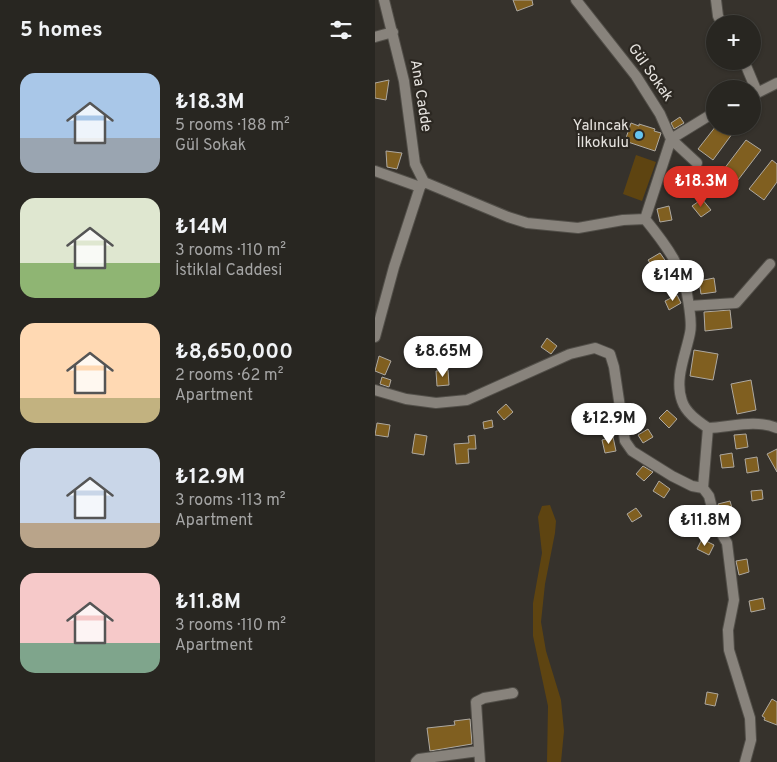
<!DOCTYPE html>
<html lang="en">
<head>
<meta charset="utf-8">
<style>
  :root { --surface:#282621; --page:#34322e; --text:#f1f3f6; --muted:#a5a5a5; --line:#44433f; --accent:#d93025 }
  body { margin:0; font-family:Overpass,sans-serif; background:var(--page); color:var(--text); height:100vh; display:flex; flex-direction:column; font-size:19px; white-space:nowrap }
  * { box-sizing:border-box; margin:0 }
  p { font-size:16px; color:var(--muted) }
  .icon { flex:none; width:28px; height:28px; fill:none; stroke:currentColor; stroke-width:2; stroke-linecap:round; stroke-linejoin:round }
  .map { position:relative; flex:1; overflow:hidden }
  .drawer { display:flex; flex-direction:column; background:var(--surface); width:375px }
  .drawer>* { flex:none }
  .fabs { position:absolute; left:331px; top:15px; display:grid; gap:10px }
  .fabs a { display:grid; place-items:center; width:55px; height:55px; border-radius:50%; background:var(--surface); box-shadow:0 1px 4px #0004,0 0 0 1px var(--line); font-size:25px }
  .price { position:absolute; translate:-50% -42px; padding:0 11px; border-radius:18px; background:#fff; color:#222; font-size:16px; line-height:32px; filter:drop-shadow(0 1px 2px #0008) }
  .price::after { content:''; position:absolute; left:50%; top:30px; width:15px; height:11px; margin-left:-8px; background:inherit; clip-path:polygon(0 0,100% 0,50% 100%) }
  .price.current { background:var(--accent); color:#fff }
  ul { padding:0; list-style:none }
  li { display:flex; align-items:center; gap:15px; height:125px; padding:0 20px }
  li span { display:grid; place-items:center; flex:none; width:140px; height:100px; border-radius:15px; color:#555 }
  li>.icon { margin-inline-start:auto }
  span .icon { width:60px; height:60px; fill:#fffc; stroke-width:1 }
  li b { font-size:21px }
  h2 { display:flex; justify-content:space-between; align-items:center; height:60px; padding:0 20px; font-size:21px }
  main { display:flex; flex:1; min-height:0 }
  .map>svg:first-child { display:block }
  .green { fill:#5e4411 }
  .building { fill:#805f20; stroke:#aea9a1 }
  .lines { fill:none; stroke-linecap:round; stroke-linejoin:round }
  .minor-casing { stroke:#524f49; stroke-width:12 }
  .minor { stroke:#88837c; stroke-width:10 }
  .poi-dot { fill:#66c4ef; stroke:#2c2822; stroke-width:2 }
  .labels { text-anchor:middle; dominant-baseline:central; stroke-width:4.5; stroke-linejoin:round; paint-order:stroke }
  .street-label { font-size:15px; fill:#e7e4e0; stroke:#2c2822 }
  .poi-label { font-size:15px; fill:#e7e4e0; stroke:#2c2822; text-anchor:end }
</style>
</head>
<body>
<main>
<section class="drawer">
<h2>5 homes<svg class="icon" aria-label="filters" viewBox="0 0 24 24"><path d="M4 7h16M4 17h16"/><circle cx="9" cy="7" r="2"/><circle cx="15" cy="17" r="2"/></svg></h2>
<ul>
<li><span style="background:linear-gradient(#a9c7e8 65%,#9aa5b1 0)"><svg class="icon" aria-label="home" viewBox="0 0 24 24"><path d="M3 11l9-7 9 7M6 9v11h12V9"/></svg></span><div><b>₺18.3M</b><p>5 rooms · 188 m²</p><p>Gül Sokak</p></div></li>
<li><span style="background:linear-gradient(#dfe7d0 65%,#8fb573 0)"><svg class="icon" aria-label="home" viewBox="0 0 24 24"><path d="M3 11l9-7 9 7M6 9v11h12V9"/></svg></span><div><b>₺14M</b><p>3 rooms · 110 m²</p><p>İstiklal Caddesi</p></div></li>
<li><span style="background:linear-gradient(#ffd9b3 75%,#c2b280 0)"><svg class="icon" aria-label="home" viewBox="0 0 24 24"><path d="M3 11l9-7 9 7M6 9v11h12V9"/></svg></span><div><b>₺8,650,000</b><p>2 rooms · 62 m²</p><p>Apartment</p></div></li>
<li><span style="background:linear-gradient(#c9d6e8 75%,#b9a48a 0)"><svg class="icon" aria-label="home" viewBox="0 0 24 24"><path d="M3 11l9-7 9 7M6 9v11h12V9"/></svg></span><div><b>₺12.9M</b><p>3 rooms · 113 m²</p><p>Apartment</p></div></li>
<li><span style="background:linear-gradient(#f6c9c9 70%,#7fa58c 0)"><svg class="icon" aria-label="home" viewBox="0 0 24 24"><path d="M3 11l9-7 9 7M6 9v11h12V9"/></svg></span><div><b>₺11.8M</b><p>3 rooms · 110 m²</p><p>Apartment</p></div></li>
</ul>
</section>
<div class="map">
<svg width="402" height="762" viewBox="0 0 402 762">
  <rect width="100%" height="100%" fill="#36322c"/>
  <path class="green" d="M 261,155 L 281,162 L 267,201 L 248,194 Z
    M 175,505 L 181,521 L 180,533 L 170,584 L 166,622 L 171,651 L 186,700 L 189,731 L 186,762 L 172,762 L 173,706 L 158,636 L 158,603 L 167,553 L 163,517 L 167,506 Z"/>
  <path class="building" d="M 138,0 L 157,0 L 158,5 L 142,11 Z
    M 14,80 L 11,100 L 0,98 L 0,83 Z
    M 305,117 L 309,123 L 299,129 L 296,123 Z
    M 256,123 L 264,126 L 264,124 L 280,129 L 279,131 L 286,133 L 280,151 L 250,141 Z
    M 341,126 L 355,126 L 360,130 L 338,160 L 323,149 Z
    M 371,140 L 386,150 L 363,180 L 349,169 Z
    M 11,151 L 27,153 L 22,169 L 12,167 Z
    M 397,160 L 402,164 L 402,182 L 389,200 L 374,189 Z
    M 327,199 L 336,210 L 326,217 L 317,206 Z
    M 294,206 L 297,220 L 285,222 L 282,209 Z
    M 285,253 L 292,263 L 280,271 L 273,260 Z
    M 339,278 L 341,292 L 326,294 L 324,281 Z
    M 302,295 L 306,303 L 294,310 L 290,301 Z
    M 355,310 L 357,328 L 330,331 L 329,312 Z
    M 172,338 L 182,346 L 176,354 L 166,347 Z
    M 319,350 L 343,354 L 338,380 L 315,376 Z
    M 4,356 L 16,361 L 10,375 L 0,371 Z
    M 73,370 L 74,385 L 62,386 L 61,371 Z
    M 7,377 L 16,380 L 14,387 L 5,384 Z
    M 376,380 L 381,410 L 362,414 L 356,384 Z
    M 131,404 L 138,412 L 129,420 L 122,412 Z
    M 292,410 L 302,419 L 294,428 L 284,418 Z
    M 117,420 L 118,427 L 109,429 L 108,422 Z
    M 2,423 L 15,425 L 13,437 L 0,435 Z
    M 273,429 L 278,437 L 268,443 L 263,435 Z
    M 40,434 L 52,436 L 49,455 L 37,453 Z
    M 371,434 L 373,447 L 361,449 L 359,435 Z
    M 100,435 L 101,449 L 93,449 L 94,463 L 81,464 L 79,444 L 94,443 L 93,436 Z
    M 238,437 L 241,451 L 230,453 L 227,440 Z
    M 402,449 L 402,472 L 392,454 Z
    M 357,453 L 359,467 L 347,468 L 345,455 Z
    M 382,457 L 384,471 L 372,473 L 370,459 Z
    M 268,466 L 278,472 L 269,481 L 261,474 Z
    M 284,481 L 295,489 L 289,498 L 278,491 Z
    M 387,490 L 388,499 L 377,501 L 376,491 Z
    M 355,501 L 359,515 L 347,519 L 343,504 Z
    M 261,508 L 267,516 L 257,522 L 252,514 Z
    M 327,539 L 339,545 L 334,555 L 322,549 Z
    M 372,559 L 374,572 L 364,575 L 361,561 Z
    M 388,598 L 390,609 L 376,612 L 374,601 Z
    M 332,692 L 343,694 L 340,706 L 330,704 Z
    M 397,699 L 402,702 L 402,725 L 389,720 L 390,718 L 387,716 Z
    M 95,719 L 97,744 L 55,751 L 52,728 L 80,725 L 79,721 Z"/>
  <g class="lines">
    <defs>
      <path id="minor" d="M 9,0 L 29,81 L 40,164 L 49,182 L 133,217 L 152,223 L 203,228 L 248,220 L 270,219 C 292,246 310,270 314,306 C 315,314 317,325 315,333 C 311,354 299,379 307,401 C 311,413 323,421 333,428 C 356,427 380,419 402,428
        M 201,0 L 261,76 L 285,114 L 296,139 L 322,163
        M 341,0 L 343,16 L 347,24
        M 0,37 L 18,32
        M 369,61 L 382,92
        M 378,95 L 402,83
        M 0,171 L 45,187
        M 270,219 L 296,139 L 340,112
        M 314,306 L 361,303 L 395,264
        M 0,337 L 19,267 L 45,187 L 49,182
        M 0,390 L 31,399 L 61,403 L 92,400 L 195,354 L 220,348 L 235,354 L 239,367 L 250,441 L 257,451 L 297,476 L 317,486 L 328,488
        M 333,428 L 328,488 L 334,496 L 341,524 L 352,543 L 359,600 L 353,630 L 354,650 L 375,718 L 376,740 L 370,762
        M 41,762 L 44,759 L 104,751
        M 105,762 L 101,702 L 109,698 L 138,693"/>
    </defs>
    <use href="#minor" class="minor-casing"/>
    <use href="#minor" class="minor"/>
  </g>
  <circle class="poi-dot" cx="264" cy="135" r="5"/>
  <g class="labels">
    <g class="street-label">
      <text transform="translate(275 73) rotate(55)">Gül Sokak</text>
      <text transform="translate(45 96) rotate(81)">Ana Cadde</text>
    </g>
    <g class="poi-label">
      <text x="254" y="126">Yalıncak<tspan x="254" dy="17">İlkokulu</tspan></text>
    </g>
  </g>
</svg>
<div class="fabs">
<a>+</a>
<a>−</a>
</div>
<b class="price current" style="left:326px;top:208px">₺18.3M</b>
<b class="price" style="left:298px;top:302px">₺14M</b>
<b class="price" style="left:68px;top:378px">₺8.65M</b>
<b class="price" style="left:234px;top:445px">₺12.9M</b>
<b class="price" style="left:330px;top:547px">₺11.8M</b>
</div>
</main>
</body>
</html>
